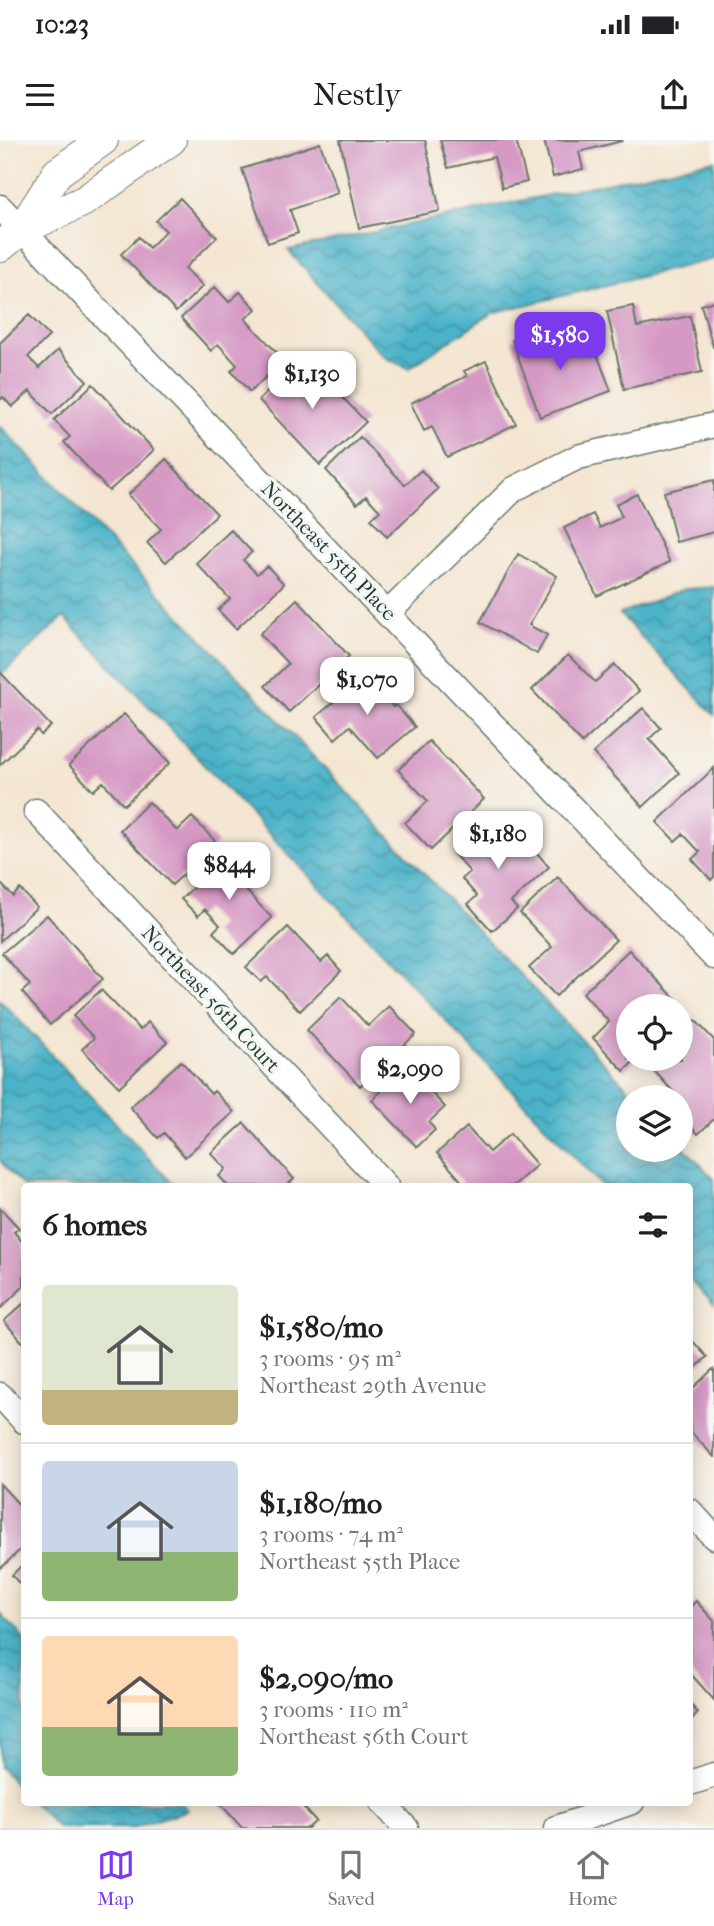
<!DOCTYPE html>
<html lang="en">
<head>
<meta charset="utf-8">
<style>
  :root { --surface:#fff; --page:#f2f2f2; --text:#202124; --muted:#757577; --line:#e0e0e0; --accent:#7c3aed }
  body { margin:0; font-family:"IM FELL French Canon",serif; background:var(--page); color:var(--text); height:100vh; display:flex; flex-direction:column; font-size:26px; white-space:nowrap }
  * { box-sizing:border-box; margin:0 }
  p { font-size:23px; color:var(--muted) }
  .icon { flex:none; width:38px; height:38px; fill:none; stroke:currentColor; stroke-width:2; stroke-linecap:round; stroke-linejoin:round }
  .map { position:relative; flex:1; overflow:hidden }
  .panel { position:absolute; left:21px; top:1043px; width:672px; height:623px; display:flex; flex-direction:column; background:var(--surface); border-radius:7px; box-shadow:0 4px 18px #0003 }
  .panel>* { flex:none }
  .tools { position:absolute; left:616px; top:854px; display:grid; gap:14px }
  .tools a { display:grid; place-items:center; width:77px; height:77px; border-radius:50%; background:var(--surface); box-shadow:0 4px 18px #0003; font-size:35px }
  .price { position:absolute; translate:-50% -60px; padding:0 16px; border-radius:14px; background:#fff; color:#222; font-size:23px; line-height:46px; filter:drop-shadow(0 2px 4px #0008) }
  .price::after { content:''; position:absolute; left:50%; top:42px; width:21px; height:16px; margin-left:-10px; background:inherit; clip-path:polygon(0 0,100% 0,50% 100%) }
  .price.active { background:var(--accent); color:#fff }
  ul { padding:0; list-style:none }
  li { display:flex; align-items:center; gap:21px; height:175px; padding:0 21px }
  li+li { border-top:2px solid var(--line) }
  li span { display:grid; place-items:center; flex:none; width:196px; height:140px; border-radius:7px; color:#555 }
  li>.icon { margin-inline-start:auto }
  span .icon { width:84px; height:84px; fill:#fffc; stroke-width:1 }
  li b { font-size:30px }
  h2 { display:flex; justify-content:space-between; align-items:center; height:84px; padding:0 21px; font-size:30px }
  .status { display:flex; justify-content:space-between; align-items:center; height:49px; padding:0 35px; background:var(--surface); direction:ltr }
  .status svg { height:19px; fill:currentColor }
  header { display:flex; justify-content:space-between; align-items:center; height:91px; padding:0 21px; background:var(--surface); font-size:32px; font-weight:600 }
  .menu { display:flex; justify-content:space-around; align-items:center; height:98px; border-top:2px solid var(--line); background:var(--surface); font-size:19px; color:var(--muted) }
  .menu a { display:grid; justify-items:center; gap:4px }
  .menu .active { color:var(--accent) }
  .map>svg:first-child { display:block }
  .water { fill:url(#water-waves); stroke:#35787e; stroke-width:2 }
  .building { fill:#d699c4 }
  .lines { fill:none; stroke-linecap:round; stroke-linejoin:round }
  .minor-casing { stroke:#6a786b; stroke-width:27 }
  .tertiary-casing { stroke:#6a786b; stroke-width:32 }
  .minor { stroke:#fff; stroke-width:24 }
  .tertiary { stroke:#fff; stroke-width:30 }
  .labels { text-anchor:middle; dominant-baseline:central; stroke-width:7; stroke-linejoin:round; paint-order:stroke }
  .street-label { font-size:21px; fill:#1f3d34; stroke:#f6f6f2 }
</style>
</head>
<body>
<div class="status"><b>10:23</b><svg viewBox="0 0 49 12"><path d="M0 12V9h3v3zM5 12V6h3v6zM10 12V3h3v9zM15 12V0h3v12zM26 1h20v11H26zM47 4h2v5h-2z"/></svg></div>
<header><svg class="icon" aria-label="menu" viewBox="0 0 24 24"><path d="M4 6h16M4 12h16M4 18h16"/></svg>Nestly<svg class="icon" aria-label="share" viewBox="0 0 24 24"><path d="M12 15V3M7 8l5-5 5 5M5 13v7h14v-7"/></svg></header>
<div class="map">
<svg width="714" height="1688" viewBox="0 0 714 1688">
  <defs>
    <pattern id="water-waves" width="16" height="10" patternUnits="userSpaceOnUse" patternTransform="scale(1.75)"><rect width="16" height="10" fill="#4bb3c9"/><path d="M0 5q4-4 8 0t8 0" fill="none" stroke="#3e93a4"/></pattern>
  </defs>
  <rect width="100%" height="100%" fill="#f6f6f2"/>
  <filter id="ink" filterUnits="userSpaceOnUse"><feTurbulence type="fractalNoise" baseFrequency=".0143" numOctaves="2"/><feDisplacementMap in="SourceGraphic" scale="14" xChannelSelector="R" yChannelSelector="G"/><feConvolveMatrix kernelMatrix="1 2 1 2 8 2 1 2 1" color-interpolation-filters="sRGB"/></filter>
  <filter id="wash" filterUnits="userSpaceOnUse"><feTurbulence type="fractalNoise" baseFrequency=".00686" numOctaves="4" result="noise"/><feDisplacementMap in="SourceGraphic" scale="28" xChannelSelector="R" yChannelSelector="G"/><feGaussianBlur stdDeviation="1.57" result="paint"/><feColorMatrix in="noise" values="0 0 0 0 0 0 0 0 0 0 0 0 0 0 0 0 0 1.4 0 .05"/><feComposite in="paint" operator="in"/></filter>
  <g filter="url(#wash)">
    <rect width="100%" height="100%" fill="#f4e6d2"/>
    <path class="water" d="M 714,20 L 714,119 L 492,173 L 409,228 L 384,217 L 288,110 Z
      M 0,286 L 636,957 L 628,957 L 628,1010 L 681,1010 L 681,1004 L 714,1039 L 714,1165 L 690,1139 L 690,1046 L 602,1046 L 64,477 L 0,536 Z
      M 714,447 L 714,575 L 620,474 L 684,449 Z
      M 0,860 L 175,1046 L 24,1047 L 0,1021 Z
      M 0,1473 L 24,1499 L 24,1653 L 0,1627 Z
      M 181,1663 L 188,1670 L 132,1688 L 58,1688 L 34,1663 Z"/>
    <g id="blocks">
      <path class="building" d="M 340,0 L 425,0 L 440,71 L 359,88 Z
        M 440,0 L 516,0 L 527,42 L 502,48 L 494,17 L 448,28 Z
        M 544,0 L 622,0 L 622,1 L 579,12 L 583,29 L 553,37 Z
        M 320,3 L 338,53 L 290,70 L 298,93 L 268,103 L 242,29 Z
        M 180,58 L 217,97 L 185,128 L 203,146 L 176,172 L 121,114 L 139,97 L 149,108 L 166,91 L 156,81 Z
        M 215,147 L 229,162 L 240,152 L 256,169 L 245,179 L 284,220 L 250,252 L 231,231 L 237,225 L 218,204 L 211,211 L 181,178 Z
        M 714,161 L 714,207 L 713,207 L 701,165 Z
        M 633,166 L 637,187 L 690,176 L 702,232 L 624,249 L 607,171 Z
        M 29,175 L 49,196 L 28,217 L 39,228 L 58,210 L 87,241 L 52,274 L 30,251 L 12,267 L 3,257 L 0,260 L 0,203 Z
        M 541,190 L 549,212 L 590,196 L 611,251 L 540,277 L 512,200 Z
        M 304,217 L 366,282 L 320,325 L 259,260 Z
        M 486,221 L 516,284 L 447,317 L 432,287 L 424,291 L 411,263 L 467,236 L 464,231 Z
        M 93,244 L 154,310 L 109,351 L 64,302 L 70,297 L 54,280 Z
        M 360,297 L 405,345 L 421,330 L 438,349 L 387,397 L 371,379 L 380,371 L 366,356 L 357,364 L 326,330 Z
        M 166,319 L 217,374 L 166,422 L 147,403 L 161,389 L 128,355 Z
        M 714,340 L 714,392 L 676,402 L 664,352 Z
        M 637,354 L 670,422 L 597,456 L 564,388 L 593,374 L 600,388 L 622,377 L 616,364 Z
        M 231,390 L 252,412 L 243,420 L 257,434 L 267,426 L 284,444 L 236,489 L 218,470 L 230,459 L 196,423 Z
        M 518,414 L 557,436 L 529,485 L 547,495 L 537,514 L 480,482 Z
        M 297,459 L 349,516 L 289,572 L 265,546 L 288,524 L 260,494 Z
        M 568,515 L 595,542 L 615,525 L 639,551 L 582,603 L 532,550 Z
        M 0,532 L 51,586 L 41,595 L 37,590 L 0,625 Z
        M 365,535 L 393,567 L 396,565 L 415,587 L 378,618 L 350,586 L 335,599 L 316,577 Z
        M 643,568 L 661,588 L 649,599 L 679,633 L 643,667 L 593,613 Z
        M 124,574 L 170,623 L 124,665 L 103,642 L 93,651 L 69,625 Z
        M 429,601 L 484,659 L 431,710 L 405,683 L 428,661 L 398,630 Z
        M 714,628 L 714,737 L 711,740 L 692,719 L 700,712 L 683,694 L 675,701 L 657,682 Z
        M 149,662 L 177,691 L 192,677 L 217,703 L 172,745 L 120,690 Z
        M 498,675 L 527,708 L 530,705 L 549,727 L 511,762 L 517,769 L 492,791 L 468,764 L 477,756 L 462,739 L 470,732 L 454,714 Z
        M 234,709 L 254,730 L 240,744 L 272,778 L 234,814 L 213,792 L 220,785 L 205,769 L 198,776 L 181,759 Z
        M 558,737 L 616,800 L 556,856 L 529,828 L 552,807 L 520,773 Z
        M 0,743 L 13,756 L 20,749 L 37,767 L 0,801 Z
        M 47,775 L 103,839 L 50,885 L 22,852 L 30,845 L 2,813 Z
        M 288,787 L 321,822 L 328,816 L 341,831 L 300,871 L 267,837 L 261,842 L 246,827 Z
        M 629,810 L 687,871 L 681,877 L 681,866 L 628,866 L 628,919 L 636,919 L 624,931 L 593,898 L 609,882 L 583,853 Z
        M 101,850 L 140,890 L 148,882 L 167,902 L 119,947 L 82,909 L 94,898 L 73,876 Z
        M 341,857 L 368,886 L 389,866 L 416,894 L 360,946 L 307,890 Z
        M 695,880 L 714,900 L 714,979 L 698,994 L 681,974 L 688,968 L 648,924 L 654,919 L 681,919 L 681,894 Z
        M 181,921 L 211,954 L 214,951 L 234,972 L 185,1017 L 164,993 L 158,998 L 130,967 Z
        M 406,926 L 445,967 L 429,982 L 435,990 L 417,1007 L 372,960 Z
        M 244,983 L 294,1039 L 286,1046 L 228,1046 L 219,1036 L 226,1029 L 211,1013 Z
        M 467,987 L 489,1012 L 510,994 L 537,1025 L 513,1046 L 460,1046 L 463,1043 L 437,1013 Z
        M 0,1068 L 19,1088 L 14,1092 L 24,1104 L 24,1146 L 0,1169 Z
        M 24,1163 L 24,1204 L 4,1181 Z
        M 690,1198 L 707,1217 L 690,1233 Z
        M 713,1229 L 714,1230 L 714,1317 L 690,1291 L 690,1251 Z
        M 0,1344 L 24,1370 L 24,1406 L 0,1429 Z
        M 24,1423 L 24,1449 L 12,1435 Z
        M 696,1461 L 714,1481 L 714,1560 L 690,1533 L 690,1467 Z
        M 690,1564 L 698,1573 L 690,1582 Z
        M 219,1662 L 299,1662 L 316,1681 L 308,1688 L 242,1688 Z"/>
    </g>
  </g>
  <g filter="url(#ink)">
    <use href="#blocks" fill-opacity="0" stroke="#6a786b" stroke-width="2"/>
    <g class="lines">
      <defs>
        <path id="minor" d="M 0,67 L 714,817
          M 388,473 L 514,349 L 578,317 L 714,285
          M 36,671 L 386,1046
          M 0,1255 L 24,1281
          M 690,1371 L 714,1397
          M 690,1643 L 714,1635
          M 382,1662 L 406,1688
          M 556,1688 L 632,1662"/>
        <path id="tertiary" d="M 21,90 L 57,33 L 103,0
          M 0,107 L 21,90 L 84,61 L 171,0"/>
      </defs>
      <use href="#minor" class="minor-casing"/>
      <use href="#tertiary" class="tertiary-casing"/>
      <use href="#minor" class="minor"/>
      <use href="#tertiary" class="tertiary"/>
    </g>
  </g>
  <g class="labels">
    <g class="street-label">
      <text transform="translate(329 411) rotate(46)">Northeast 55th Place</text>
      <text transform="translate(211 859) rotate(47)">Northeast 56th Court</text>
    </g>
  </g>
</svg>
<div class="tools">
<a><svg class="icon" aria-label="locate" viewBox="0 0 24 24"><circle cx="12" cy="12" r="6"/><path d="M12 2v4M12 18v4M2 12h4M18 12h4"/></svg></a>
<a><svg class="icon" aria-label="layers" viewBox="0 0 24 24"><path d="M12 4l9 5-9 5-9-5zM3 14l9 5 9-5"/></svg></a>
</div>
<b class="price active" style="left:560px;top:232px">$1,580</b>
<b class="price" style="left:312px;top:271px">$1,130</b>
<b class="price" style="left:367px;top:577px">$1,070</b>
<b class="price" style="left:498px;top:731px">$1,180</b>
<b class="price" style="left:229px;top:762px">$844</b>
<b class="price" style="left:410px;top:966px">$2,090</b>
<section class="panel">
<h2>6 homes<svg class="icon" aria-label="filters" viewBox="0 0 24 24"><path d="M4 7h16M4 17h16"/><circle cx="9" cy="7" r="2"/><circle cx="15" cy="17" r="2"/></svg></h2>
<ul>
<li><span style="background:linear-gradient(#dfe7d0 75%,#c2b280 0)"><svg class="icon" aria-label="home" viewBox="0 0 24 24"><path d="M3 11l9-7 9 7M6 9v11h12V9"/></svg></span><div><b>$1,580/mo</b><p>3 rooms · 95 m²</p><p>Northeast 29th Avenue</p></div></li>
<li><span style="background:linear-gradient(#c9d6e8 65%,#8fb573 0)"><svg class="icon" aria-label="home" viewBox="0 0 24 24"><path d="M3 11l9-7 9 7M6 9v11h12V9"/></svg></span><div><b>$1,180/mo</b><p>3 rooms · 74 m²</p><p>Northeast 55th Place</p></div></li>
<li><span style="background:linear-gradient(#ffd9b3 65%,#8fb573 0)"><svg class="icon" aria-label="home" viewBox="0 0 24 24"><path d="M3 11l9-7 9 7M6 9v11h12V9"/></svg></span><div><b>$2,090/mo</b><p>3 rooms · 110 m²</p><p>Northeast 56th Court</p></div></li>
</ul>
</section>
</div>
<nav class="menu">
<a class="active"><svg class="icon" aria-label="map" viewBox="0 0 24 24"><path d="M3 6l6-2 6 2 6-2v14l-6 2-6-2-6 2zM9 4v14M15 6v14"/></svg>Map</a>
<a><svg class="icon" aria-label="saved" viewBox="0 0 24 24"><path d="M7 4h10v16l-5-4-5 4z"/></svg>Saved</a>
<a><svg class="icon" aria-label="home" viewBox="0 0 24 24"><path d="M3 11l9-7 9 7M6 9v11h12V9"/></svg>Home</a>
</nav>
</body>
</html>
